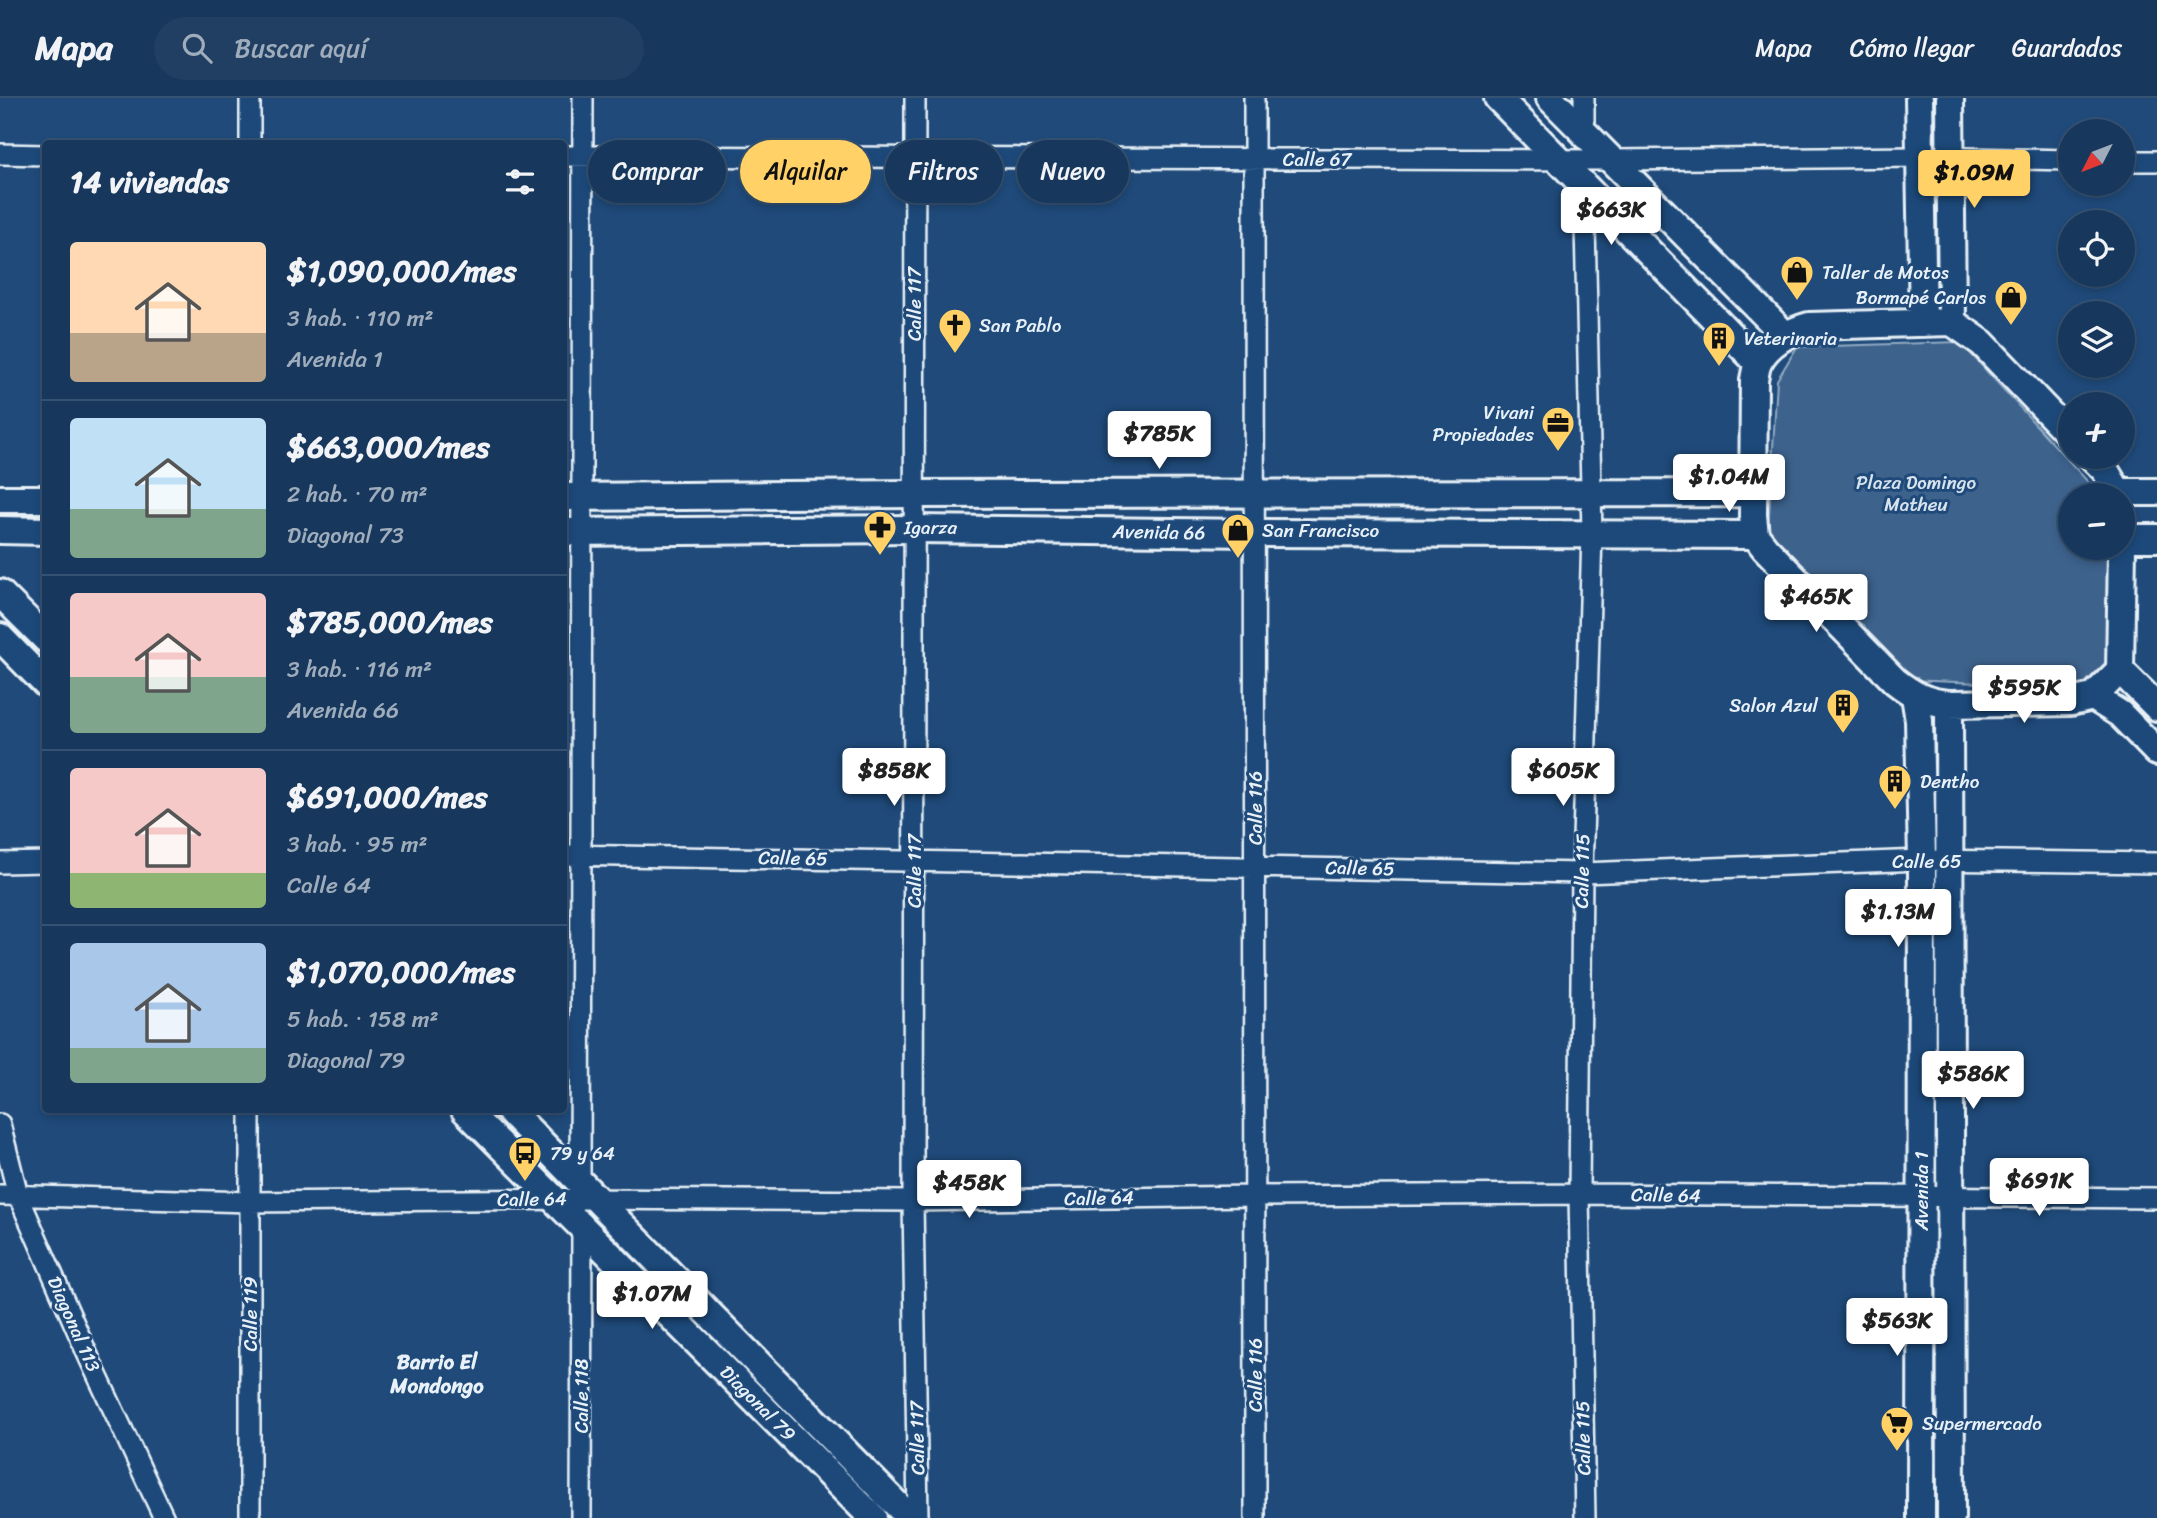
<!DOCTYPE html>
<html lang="es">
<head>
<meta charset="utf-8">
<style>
  :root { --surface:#17385c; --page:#203f62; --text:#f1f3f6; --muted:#9eacbb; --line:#365272; --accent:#ffd166 }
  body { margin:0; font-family:Sriracha,sans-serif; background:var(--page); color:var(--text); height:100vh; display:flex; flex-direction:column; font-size:26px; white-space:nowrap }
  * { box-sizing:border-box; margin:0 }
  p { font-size:23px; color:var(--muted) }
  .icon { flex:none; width:38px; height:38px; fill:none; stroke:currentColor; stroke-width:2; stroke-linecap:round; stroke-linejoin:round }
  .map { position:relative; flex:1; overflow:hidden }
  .details { position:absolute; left:42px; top:42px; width:525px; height:973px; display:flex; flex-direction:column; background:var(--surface); border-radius:7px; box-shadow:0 4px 10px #0003,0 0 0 2px var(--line) }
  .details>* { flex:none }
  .banner { position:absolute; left:588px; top:42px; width:665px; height:63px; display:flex; gap:14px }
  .needle { width:46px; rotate:228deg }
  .controls { position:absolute; left:2058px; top:21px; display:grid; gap:14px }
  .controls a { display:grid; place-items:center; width:77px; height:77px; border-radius:50%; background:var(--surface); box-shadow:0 4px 10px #0003,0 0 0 2px var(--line); font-size:35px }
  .price { position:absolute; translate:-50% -60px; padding:0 16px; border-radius:7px; background:#fff; color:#222; font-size:23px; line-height:46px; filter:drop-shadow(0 2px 4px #0008) }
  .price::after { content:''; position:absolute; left:50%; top:42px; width:21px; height:16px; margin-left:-10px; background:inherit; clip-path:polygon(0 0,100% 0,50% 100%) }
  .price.active { background:var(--accent); color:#111 }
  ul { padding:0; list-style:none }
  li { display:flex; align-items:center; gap:21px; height:175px; padding:0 28px }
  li+li { border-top:2px solid var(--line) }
  li span { display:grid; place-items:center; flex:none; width:196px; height:140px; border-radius:7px; color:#555 }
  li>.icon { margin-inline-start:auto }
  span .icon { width:84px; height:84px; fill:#fffc; stroke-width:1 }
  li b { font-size:30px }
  h2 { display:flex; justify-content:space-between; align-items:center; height:84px; padding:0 28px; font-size:30px }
  .chip { padding:0 24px; border-radius:32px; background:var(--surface); box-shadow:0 4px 10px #0003,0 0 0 2px var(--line); font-size:24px; line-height:63px }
  .chip.active { background:var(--accent); color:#111 }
  header { display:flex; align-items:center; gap:42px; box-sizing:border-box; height:98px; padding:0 35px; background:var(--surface); border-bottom:2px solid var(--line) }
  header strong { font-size:33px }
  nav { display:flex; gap:38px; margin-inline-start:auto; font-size:24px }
  .search { width:490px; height:63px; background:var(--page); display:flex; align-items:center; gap:18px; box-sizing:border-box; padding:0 24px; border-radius:38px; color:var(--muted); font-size:26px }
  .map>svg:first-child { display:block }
  .green { fill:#3c628c; stroke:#92aac2; stroke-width:2 }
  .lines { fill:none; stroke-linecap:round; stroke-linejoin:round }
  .street-casing { stroke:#e8f1f8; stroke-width:24 }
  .secondary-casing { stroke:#e8f1f8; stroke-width:32 }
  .street { stroke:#1f4a7a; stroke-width:19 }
  .secondary { stroke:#1f4a7a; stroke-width:26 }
  .labels { text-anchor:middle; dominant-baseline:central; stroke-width:6; stroke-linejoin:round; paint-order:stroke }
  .street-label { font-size:19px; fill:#e8f1f8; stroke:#1f4a7a }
  .poi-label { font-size:19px; fill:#e8f1f8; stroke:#1f4a7a; text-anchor:start }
  .park-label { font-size:19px; fill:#d7e3ed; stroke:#1f4a7a }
  .neighbourhood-label { font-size:21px; font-weight:bold; fill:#e8f1f8; stroke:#1f4a7a }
</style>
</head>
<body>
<header>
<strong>Mapa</strong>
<div class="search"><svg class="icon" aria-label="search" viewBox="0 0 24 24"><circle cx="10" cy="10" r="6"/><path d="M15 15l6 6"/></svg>Buscar aquí</div>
<nav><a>Mapa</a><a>Cómo llegar</a><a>Guardados</a></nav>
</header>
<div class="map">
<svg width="2157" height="1420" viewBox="0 0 2157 1420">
  <rect width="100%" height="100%" fill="#1f4a7a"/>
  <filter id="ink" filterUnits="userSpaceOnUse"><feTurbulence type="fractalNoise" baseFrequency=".0143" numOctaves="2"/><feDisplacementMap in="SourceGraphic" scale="14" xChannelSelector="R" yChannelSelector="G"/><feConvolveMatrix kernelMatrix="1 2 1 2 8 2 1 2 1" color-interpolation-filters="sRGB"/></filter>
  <g filter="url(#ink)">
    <path class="green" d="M 1960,244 L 2100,397 L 2070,397 L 2070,450 L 2111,450 L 2106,564 L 2081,589 L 1907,582 L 1768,435 L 1777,282 L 1797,249 Z"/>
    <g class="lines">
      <defs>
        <path id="street" d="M 915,0 L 913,1103 L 918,1420
          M 1254,0 L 1255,1420
          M 1584,41 L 1584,0
          M 250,46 L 250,0
          M 0,56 L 46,57
          M 564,58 L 1611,62 L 1918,59 L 2070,62
          M 2123,63 L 2157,63
          M 1584,82 L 1592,436 L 1582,775 L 1579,1096 L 1585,1420
          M 564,757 L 1582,775 L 1922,762 L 2157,765
          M 0,765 L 46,764
          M 250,1012 L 250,1420
          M 0,1026 L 18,1097 L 90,1262 L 164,1420
          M 580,1090 L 583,0
          M 0,1097 L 250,1104 L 581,1101 L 913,1103 L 1255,1098 L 1579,1096 L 2157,1100
          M 581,1420 L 582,1124"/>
        <path id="secondary" d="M 1498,0 L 1758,265
          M 1550,0 L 1785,237
          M 1919,0 L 1923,225
          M 1950,0 L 1952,224
          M 2070,337 L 1982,245 L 1952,224 L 1809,228 C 1790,233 1767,246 1758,265 C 1756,269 1755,277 1754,282 L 1753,417 L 1755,437 L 1765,450 L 1895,583 C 1913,597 1926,604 1949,606 L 2071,604 L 2093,599 L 2120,572 L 2122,450
          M 2092,359 L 2105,372 L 2120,397
          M 2120,394 L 2157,394
          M 564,399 L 914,396 L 1754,395
          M 0,401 L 46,401
          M 0,432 L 46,433
          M 564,434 L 914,431 L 1254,435 L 1755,437
          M 2123,440 L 2157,440
          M 0,495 L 46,541
          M 0,539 L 46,586
          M 2120,572 L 2157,609
          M 1915,598 L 1919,622 L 1922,762 L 1921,1420
          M 2093,599 L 2120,616 L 2157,654
          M 1949,606 L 1951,1420
          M 465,1012 L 873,1420
          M 509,1012 L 910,1420"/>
      </defs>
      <use href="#street" class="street-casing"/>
      <use href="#secondary" class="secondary-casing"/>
      <use href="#street" class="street"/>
      <use href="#secondary" class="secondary"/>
    </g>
  </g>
  <defs>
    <symbol id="shop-pin" viewBox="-11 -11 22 30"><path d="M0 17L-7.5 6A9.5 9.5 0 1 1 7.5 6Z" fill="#ffd166" stroke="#1f4a7a"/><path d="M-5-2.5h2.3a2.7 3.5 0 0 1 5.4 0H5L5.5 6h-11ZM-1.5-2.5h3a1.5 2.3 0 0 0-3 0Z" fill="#111"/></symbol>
    <symbol id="church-pin" viewBox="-11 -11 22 30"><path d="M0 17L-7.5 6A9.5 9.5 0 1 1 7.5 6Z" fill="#ffd166" stroke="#1f4a7a"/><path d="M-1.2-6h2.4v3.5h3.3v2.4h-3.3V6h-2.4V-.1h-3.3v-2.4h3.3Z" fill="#111"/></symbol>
    <symbol id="building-pin" viewBox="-11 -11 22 30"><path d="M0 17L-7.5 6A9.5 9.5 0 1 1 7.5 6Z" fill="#ffd166" stroke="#1f4a7a"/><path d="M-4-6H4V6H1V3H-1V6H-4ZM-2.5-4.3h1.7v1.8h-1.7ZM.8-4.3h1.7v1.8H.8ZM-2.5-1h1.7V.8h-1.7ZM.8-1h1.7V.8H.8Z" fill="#111"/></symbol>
    <symbol id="office-pin" viewBox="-11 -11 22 30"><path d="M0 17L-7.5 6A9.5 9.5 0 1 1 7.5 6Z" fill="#ffd166" stroke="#1f4a7a"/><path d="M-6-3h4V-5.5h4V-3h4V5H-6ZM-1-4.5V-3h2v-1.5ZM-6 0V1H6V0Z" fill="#111"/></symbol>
    <symbol id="pharmacy-pin" viewBox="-11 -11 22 30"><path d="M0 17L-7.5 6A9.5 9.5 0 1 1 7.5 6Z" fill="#ffd166" stroke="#1f4a7a"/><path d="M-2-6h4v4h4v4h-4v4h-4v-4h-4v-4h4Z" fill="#111"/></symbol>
    <symbol id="bus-pin" viewBox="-11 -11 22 30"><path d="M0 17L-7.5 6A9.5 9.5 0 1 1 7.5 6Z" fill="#ffd166" stroke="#1f4a7a"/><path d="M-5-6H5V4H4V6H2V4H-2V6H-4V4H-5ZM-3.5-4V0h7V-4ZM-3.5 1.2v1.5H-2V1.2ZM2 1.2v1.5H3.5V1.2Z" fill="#111"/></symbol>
    <symbol id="supermarket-pin" viewBox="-11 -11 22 30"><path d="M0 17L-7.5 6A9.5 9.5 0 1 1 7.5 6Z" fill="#ffd166" stroke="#1f4a7a"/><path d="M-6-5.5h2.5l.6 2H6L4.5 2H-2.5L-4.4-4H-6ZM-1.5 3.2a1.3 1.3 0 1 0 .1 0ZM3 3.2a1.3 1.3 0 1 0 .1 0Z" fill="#111"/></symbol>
  </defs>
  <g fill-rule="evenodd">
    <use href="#shop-pin" x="1778" y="155" width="38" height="52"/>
    <use href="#shop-pin" x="1992" y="180" width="38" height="52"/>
    <use href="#church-pin" x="936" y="208" width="38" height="52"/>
    <use href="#building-pin" x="1700" y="221" width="38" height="52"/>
    <use href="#office-pin" x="1539" y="306" width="38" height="52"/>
    <use href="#pharmacy-pin" x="861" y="410" width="38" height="52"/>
    <use href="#shop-pin" x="1219" y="413" width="38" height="52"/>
    <use href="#building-pin" x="1824" y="588" width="38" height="52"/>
    <use href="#building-pin" x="1876" y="664" width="38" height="52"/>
    <use href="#bus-pin" x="506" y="1036" width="38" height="52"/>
    <use href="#supermarket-pin" x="1878" y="1306" width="38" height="52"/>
  </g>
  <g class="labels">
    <g class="street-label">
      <text x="1317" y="61">Calle 67</text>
      <text transform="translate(914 206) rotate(-90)">Calle 117</text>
      <text transform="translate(1159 434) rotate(1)">Avenida 66</text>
      <text transform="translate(1255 710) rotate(-90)">Calle 116</text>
      <text transform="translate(793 760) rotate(1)">Calle 65</text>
      <text x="1927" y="763">Calle 65</text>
      <text transform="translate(1360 770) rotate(1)">Calle 65</text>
      <text transform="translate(914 773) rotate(-90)">Calle 117</text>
      <text transform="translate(1582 773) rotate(-89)">Calle 115</text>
      <text transform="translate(1921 1093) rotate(-90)">Avenida 1</text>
      <text transform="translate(1666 1097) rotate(1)">Calle 64</text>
      <text transform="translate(1099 1100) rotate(-1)">Calle 64</text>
      <text transform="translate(532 1101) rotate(-1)">Calle 64</text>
      <text transform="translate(250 1216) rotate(-90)">Calle 119</text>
      <text transform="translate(74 1226) rotate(66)">Diagonal 113</text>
      <text transform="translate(1255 1277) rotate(-90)">Calle 116</text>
      <text transform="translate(581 1298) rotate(-90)">Calle 118</text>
      <text transform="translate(758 1305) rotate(45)">Diagonal 79</text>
      <text transform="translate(917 1340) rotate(-91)">Calle 117</text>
      <text transform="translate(1583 1340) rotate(-91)">Calle 115</text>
    </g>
    <g class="poi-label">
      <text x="1822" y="174">Taller de Motos</text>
      <text x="1986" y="199" text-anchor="end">Bormapé Carlos</text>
      <text x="979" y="227">San Pablo</text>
      <text x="1744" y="240">Veterinaria</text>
      <text x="1534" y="314" text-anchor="end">Vivani<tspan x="1534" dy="22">Propiedades</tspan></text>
      <text x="904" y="429">Igarza</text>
      <text x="1262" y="432">San Francisco</text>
      <text x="1818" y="607" text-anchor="end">Salon Azul</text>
      <text x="1920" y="683">Dentho</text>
      <text x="550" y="1055">79 y 64</text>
      <text x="1922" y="1325">Supermercado</text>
    </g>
    <g class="park-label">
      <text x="1916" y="384">Plaza Domingo<tspan x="1916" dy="22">Matheu</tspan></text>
    </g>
    <g class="neighbourhood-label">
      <text x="437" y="1264">Barrio El<tspan x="437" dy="24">Mondongo</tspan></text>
    </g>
  </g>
</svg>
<div class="controls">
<a><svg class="needle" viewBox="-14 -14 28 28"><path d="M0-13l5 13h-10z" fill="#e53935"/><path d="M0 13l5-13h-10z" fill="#9eacbb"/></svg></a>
<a><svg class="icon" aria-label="locate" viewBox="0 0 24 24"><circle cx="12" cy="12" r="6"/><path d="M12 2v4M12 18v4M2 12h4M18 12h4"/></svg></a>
<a><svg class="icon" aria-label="layers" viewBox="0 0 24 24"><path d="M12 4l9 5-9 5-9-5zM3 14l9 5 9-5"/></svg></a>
<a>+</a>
<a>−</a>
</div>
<b class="price active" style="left:1974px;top:112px">$1.09M</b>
<b class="price" style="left:1611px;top:149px">$663K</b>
<b class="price" style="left:1159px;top:373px">$785K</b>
<b class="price" style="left:1729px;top:416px">$1.04M</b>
<b class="price" style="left:1816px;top:536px">$465K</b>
<b class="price" style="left:2024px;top:627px">$595K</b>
<b class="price" style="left:894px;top:710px">$858K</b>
<b class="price" style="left:1563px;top:710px">$605K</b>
<b class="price" style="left:1898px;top:851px">$1.13M</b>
<b class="price" style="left:1973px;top:1013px">$586K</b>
<b class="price" style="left:2039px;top:1120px">$691K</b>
<b class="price" style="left:969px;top:1122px">$458K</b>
<b class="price" style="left:652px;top:1233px">$1.07M</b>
<b class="price" style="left:1897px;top:1260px">$563K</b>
<div class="banner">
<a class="chip">Comprar</a>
<a class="chip active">Alquilar</a>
<a class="chip">Filtros</a>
<a class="chip">Nuevo</a>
</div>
<section class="details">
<h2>14 viviendas<svg class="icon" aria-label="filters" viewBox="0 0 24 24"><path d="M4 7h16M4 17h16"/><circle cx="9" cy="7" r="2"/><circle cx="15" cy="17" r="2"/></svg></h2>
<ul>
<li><span style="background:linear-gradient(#ffd9b3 65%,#b9a48a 0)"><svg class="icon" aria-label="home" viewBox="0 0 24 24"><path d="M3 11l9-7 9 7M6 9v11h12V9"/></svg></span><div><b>$1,090,000/mes</b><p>3 hab. · 110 m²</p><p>Avenida 1</p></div></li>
<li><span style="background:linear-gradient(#bfe0f5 65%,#7fa58c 0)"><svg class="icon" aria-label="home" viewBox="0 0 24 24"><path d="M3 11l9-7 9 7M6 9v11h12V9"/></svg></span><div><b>$663,000/mes</b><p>2 hab. · 70 m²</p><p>Diagonal 73</p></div></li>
<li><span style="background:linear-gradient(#f6c9c9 60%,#7fa58c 0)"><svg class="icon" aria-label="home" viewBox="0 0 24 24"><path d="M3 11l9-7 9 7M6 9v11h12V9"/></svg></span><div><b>$785,000/mes</b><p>3 hab. · 116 m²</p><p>Avenida 66</p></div></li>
<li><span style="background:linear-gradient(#f6c9c9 75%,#8fb573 0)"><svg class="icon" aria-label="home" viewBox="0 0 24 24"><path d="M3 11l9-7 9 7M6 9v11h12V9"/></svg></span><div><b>$691,000/mes</b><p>3 hab. · 95 m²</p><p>Calle 64</p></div></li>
<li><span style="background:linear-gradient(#a9c7e8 75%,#7fa58c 0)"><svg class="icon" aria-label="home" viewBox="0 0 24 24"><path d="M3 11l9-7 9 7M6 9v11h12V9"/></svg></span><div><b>$1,070,000/mes</b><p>5 hab. · 158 m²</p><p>Diagonal 79</p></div></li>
</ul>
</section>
</div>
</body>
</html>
